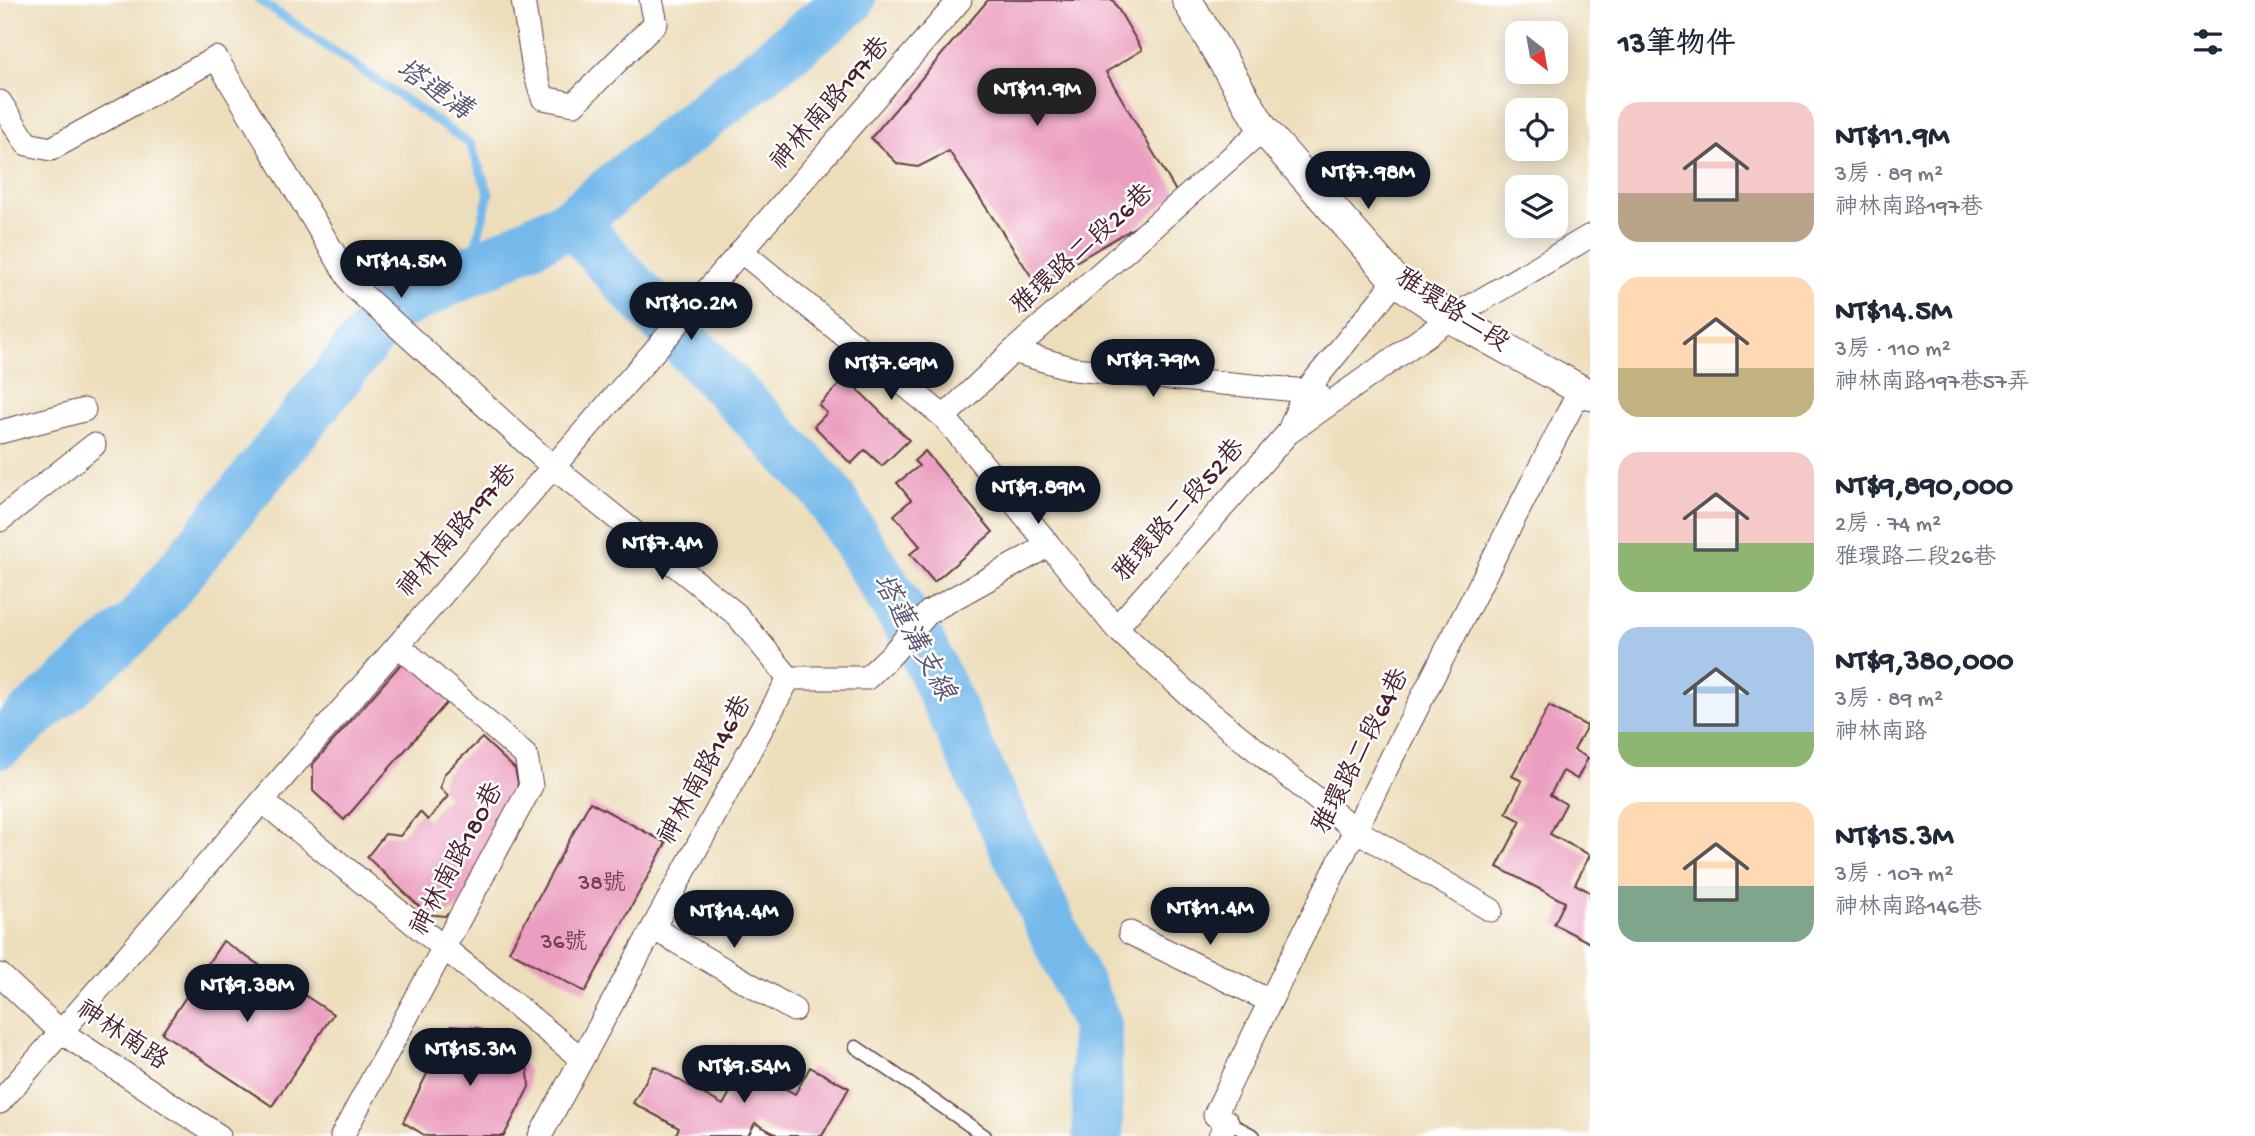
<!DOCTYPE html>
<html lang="zh-TW">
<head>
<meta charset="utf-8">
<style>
  :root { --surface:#fff; --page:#f6f6f7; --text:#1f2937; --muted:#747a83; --accent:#111827 }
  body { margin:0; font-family:"Gochi Hand","LXGW WenKai TC",sans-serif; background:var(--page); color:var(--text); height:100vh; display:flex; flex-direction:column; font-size:26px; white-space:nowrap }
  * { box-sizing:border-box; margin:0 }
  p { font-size:23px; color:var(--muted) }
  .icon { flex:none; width:38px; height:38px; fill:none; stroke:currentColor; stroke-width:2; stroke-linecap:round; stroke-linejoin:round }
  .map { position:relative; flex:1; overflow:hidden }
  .sheet { display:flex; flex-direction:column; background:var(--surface); width:665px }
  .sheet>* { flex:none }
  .needle { width:46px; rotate:149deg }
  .controls { position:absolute; left:1505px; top:21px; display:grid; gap:14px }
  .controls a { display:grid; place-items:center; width:63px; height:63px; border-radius:14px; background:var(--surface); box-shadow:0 4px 18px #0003; font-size:35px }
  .price { position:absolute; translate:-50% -60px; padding:0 16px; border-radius:24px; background:var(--accent); color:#fff; font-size:23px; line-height:46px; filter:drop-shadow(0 2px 4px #0008) }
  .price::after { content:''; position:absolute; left:50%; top:42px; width:21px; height:16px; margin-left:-10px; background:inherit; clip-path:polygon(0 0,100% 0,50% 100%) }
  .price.active { background:#222; color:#fff }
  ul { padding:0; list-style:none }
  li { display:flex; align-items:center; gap:21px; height:175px; padding:0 28px }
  li span { display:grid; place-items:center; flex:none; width:196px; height:140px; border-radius:21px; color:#555 }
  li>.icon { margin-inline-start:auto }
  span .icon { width:84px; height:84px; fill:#fffc; stroke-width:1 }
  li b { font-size:30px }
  h2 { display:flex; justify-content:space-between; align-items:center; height:84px; padding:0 28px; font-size:30px }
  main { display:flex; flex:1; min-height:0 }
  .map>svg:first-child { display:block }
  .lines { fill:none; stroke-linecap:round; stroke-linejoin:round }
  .stream { stroke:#74b9eb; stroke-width:9 }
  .river { stroke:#74b9eb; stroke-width:51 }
  .building { fill:#eb9ebf }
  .service-casing { stroke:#623c41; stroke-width:15 }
  .minor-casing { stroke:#623c41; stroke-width:25 }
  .tertiary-casing { stroke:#623c41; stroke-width:32 }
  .service { stroke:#fff; stroke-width:12 }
  .minor { stroke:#fff; stroke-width:23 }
  .tertiary { stroke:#fff; stroke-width:30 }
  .labels { text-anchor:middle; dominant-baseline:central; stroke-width:5; stroke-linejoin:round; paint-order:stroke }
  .number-label { font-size:23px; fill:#723f50 }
  .street-label { font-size:26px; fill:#4a1f2b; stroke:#fff }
  .water-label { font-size:28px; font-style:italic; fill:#59556e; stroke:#fff }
</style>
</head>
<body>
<main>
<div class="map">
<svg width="1590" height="1136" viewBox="0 0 1590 1136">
  <rect width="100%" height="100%" fill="#fff"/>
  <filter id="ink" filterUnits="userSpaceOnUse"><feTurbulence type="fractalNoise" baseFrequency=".0143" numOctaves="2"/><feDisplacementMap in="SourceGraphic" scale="14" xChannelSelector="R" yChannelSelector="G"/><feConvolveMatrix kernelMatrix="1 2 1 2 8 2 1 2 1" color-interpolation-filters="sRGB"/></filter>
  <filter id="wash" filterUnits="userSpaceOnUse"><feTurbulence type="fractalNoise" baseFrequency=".00686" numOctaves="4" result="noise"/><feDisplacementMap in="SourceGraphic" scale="28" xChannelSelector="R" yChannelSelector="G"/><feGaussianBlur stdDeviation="1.57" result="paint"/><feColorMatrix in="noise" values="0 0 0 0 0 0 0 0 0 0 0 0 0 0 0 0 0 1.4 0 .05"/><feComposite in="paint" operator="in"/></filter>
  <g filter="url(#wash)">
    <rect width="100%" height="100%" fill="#eddebb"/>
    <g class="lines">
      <path class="stream" d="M 259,0 L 470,144 L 489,193 L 469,272"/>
      <path class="river" d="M 573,221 L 625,280 L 824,488 L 919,641 L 1096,1023 L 1098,1136
        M 0,743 L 139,623 L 391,309 L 573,221 L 850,0"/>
    </g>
    <g id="blocks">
      <path class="building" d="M 988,0 L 1113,0 L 1142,50 L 1106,72 L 1177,193 L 1140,224 L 1037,285 L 949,151 L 918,167 L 898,164 L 871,138 Z
        M 846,378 L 909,440 L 882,466 L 865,450 L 851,464 L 814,426 L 827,413 L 819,405 Z
        M 925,451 L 993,532 L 934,582 L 910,554 L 920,546 L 894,515 L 911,500 L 897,483 L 919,466 L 914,461 Z
        M 420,661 L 456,692 L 344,820 L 313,791 L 313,764 L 400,665 Z
        M 1549,706 L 1587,726 L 1574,750 L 1588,758 L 1577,779 L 1563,771 L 1550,795 L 1566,804 L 1550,834 L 1590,855 L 1575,884 L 1590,892 L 1590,943 L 1554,924 L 1565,902 L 1497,867 L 1521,821 L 1506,813 L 1522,781 L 1512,776 Z
        M 482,738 L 515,769 L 518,783 L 515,799 L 460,906 L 445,916 L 427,914 L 367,857 L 385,834 L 400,836 L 420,812 L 428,820 L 448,796 L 440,788 L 444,774 Z
        M 590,802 L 666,843 L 585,992 L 509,951 Z
        M 223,941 L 333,1014 L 272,1106 L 162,1033 Z
        M 451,1026 L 478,1028 L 498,1039 L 528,1070 L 529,1087 L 504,1136 L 426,1136 L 403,1122 L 443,1042 L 452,1041 Z
        M 654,1066 L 723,1105 L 745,1066 L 795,1094 L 810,1067 L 849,1088 L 822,1136 L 779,1136 L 755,1123 L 748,1136 L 675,1136 L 679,1128 L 633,1103 Z"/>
    </g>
  </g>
  <g filter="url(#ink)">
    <use href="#blocks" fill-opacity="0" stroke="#623c41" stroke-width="2"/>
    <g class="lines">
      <defs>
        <path id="service" d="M 856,1047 L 985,1136
          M 1227,1122 L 1254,1136"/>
        <path id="minor" d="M 523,0 L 534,69 L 543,98 L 574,104 L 656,23 L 651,0
          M 0,102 L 27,144 L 51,149 L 216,58 L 354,287 L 553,467 L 736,614 L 789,678
          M 741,251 L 944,417 L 1049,545
          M 1013,351 L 1074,369 L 1317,392
          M 944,417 L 1013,351 L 1263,129
          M 0,432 L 84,410
          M 1288,433 L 1451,318 L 1590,236
          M 0,520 L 94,445
          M 1116,628 L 1288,433 L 1305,392 L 1396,281
          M 262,801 L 582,1059
          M 653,928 L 794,1010
          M 1130,933 L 1270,1001
          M 0,975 L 61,1032 L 219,1136
          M 0,1102 L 960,0
          M 342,1136 L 531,786 L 526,756 L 398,645
          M 540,1136 L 789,678 L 867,678 L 891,655 L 929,612 L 1049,545 L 1116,628 L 1199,704 L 1354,829 L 1491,910
          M 1220,1136 L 1227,1122 L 1215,1115 C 1332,871 1456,631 1580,390"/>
        <path id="tertiary" d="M 1187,0 L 1263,129 L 1396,281 L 1451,318 L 1590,395"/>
      </defs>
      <use href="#service" class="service-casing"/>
      <use href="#minor" class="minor-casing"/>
      <use href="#tertiary" class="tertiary-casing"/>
      <use href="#service" class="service"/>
      <use href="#minor" class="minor"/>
      <use href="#tertiary" class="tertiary"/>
    </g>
  </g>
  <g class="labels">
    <g class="number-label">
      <text x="602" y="884">38號</text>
      <text x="564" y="943">36號</text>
    </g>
    <g class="street-label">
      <text transform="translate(832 105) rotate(-49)">神林南路197巷</text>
      <text transform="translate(1084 251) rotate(-42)">雅環路二段26巷</text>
      <text transform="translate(1451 312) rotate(33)">雅環路二段</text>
      <text transform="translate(1181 512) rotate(-48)">雅環路二段52巷</text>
      <text transform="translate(459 532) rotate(-49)">神林南路197巷</text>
      <text transform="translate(1363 752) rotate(-63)">雅環路二段64巷</text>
      <text transform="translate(707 771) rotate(-61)">神林南路146巷</text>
      <text transform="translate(459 860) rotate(-62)">神林南路180巷</text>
      <text transform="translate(121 1037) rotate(34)">神林南路</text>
    </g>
    <g class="water-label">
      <text transform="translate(433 91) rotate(34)">塔連溝</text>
      <text transform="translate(912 638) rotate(61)">塔蓮溝支線</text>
    </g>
  </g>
</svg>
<div class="controls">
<a><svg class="needle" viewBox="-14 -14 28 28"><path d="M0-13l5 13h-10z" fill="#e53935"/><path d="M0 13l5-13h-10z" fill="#747a83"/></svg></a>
<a><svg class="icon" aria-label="locate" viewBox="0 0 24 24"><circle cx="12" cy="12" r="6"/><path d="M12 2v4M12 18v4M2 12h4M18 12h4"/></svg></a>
<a><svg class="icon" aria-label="layers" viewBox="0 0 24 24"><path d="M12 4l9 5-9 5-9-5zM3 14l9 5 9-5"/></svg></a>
</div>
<b class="price active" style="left:1037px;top:128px">NT$11.9M</b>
<b class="price" style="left:1368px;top:211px">NT$7.98M</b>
<b class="price" style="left:401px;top:300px">NT$14.5M</b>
<b class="price" style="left:691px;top:342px">NT$10.2M</b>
<b class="price" style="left:1153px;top:399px">NT$9.79M</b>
<b class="price" style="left:891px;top:402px">NT$7.69M</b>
<b class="price" style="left:1038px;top:526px">NT$9.89M</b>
<b class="price" style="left:662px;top:582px">NT$7.4M</b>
<b class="price" style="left:1210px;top:947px">NT$11.4M</b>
<b class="price" style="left:734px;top:950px">NT$14.4M</b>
<b class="price" style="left:247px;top:1024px">NT$9.38M</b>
<b class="price" style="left:470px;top:1088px">NT$15.3M</b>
<b class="price" style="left:744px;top:1105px">NT$9.54M</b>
</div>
<section class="sheet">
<h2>13筆物件<svg class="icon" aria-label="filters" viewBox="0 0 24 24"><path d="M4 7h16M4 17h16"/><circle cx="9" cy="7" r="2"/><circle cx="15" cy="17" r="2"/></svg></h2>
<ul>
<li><span style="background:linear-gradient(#f6c9c9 65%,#b9a48a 0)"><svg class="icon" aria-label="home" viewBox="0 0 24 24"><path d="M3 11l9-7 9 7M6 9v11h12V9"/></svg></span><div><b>NT$11.9M</b><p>3房 · 89 m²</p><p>神林南路197巷</p></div></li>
<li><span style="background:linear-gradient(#ffd9b3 65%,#c2b280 0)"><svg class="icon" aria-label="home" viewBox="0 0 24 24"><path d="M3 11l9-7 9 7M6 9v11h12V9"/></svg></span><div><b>NT$14.5M</b><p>3房 · 110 m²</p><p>神林南路197巷57弄</p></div></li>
<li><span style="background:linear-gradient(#f6c9c9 65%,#8fb573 0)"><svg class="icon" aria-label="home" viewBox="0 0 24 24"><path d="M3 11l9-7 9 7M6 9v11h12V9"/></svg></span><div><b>NT$9,890,000</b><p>2房 · 74 m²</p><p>雅環路二段26巷</p></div></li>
<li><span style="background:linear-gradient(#a9c7e8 75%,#8fb573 0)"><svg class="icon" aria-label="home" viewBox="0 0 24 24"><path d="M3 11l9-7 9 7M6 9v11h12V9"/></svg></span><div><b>NT$9,380,000</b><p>3房 · 89 m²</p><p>神林南路</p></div></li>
<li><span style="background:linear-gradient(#ffd9b3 60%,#7fa58c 0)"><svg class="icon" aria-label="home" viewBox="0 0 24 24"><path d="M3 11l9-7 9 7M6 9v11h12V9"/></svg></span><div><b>NT$15.3M</b><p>3房 · 107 m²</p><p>神林南路146巷</p></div></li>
</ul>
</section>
</main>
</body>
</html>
